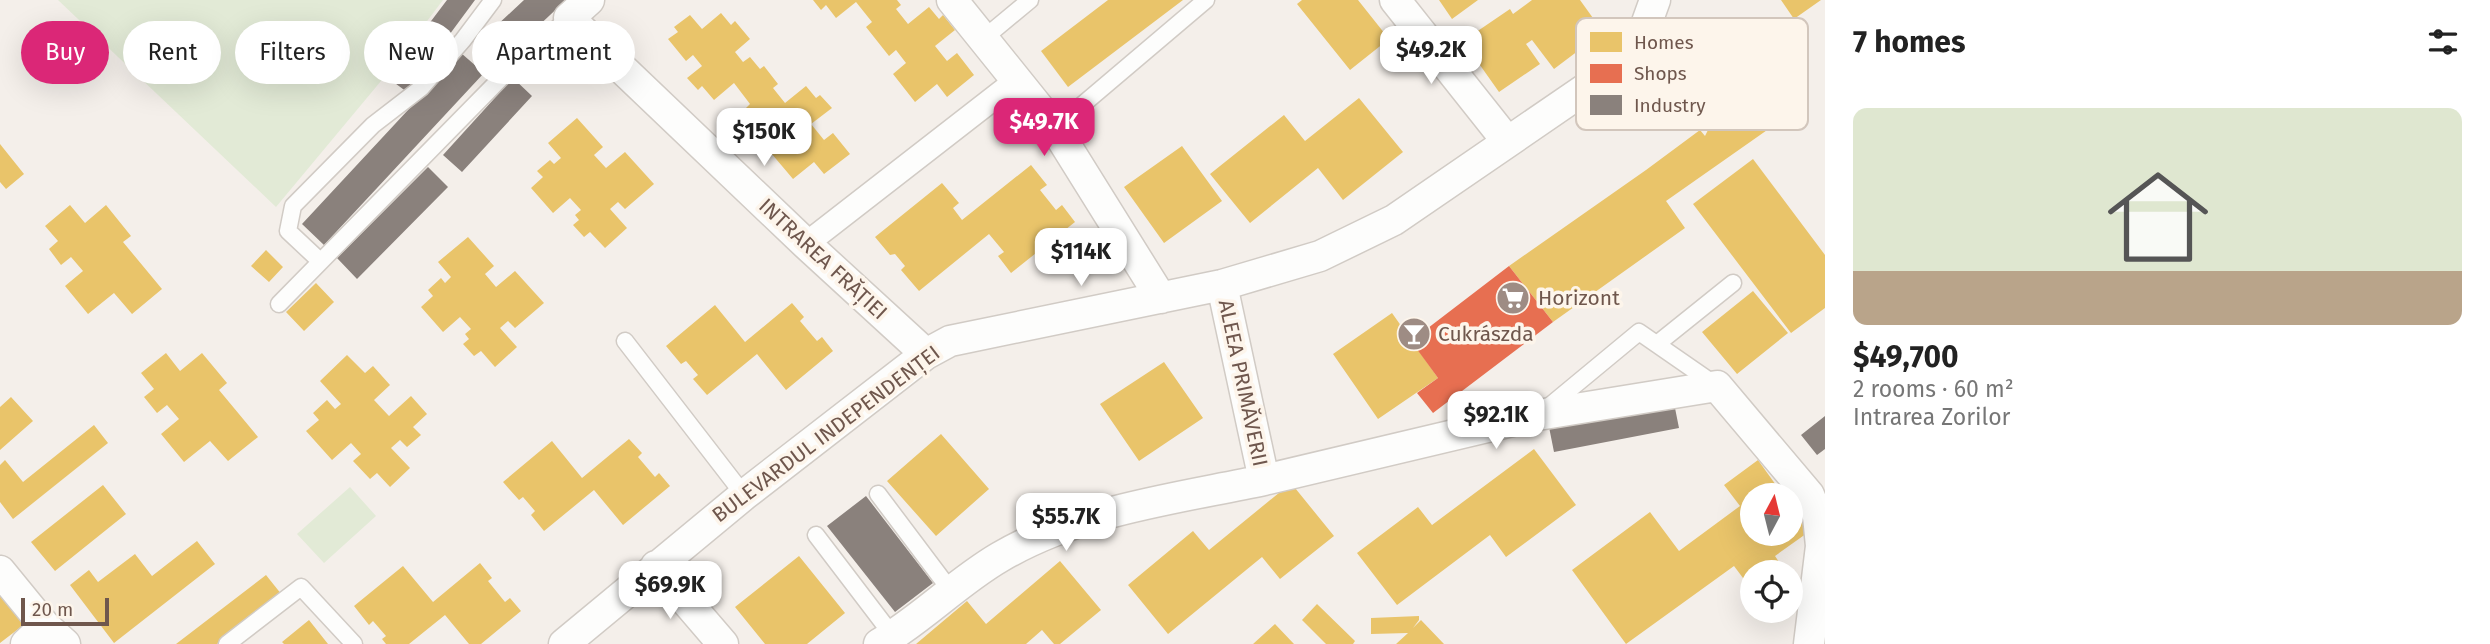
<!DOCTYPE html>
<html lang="en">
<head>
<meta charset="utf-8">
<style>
  :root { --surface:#fff; --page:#f2f2f2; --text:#222; --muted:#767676; --accent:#db2777 }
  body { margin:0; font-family:"Fira Sans",sans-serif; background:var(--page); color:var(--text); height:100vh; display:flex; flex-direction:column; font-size:26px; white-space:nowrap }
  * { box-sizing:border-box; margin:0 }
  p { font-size:23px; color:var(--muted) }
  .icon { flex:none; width:38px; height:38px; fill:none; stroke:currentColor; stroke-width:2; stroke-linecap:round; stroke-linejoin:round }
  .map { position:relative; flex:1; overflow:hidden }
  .panel { display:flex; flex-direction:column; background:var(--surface); width:665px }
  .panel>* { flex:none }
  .guide { position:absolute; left:21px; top:21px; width:665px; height:63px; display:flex; gap:14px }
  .needle { width:46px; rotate:7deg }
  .fabs { position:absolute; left:1740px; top:483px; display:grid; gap:14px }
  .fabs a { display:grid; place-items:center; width:63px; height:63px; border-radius:50%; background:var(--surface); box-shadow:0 7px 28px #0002; font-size:35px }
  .scale { position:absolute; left:21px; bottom:18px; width:88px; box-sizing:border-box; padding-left:7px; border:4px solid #6f574d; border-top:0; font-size:19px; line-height:24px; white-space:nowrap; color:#6f574d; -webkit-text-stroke:5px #fdf5eb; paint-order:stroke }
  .price { position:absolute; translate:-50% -60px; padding:0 16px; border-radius:14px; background:#fff; color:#222; font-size:23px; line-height:46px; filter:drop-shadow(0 2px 4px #0008) }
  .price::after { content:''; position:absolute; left:50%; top:42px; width:21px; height:16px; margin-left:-10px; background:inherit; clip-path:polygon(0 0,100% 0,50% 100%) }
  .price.on { background:var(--accent); color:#fff }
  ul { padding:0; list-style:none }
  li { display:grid; align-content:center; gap:14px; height:371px; padding:0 28px }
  li span { display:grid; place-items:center; height:217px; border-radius:14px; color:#555 }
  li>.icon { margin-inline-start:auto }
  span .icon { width:126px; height:126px; fill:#fffc; stroke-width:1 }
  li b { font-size:30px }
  h2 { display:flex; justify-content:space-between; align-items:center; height:84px; padding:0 28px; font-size:30px }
  .tag { padding:0 24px; border-radius:32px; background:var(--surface); box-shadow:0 7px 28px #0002; font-size:24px; line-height:63px }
  .tag.on { background:var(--accent); color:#fff }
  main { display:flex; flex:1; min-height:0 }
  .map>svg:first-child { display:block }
  .green { fill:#e2ead6 }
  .homes { fill:#e9c46a }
  .shops { fill:#e76f51 }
  .industry { fill:#8a817c }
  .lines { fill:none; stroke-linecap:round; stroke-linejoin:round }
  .service-casing { stroke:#d1cbc5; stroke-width:19 }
  .pedestrian-casing { stroke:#d1cbc5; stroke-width:26 }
  .minor-casing { stroke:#d1cbc5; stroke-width:33 }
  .service { stroke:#fdfdfc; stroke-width:16 }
  .pedestrian { stroke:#fdfdfc; stroke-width:23 }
  .minor { stroke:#fdfdfc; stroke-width:30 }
  .labels { text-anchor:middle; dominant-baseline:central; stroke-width:7; stroke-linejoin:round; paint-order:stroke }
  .street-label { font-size:21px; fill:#6f574d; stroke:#fdf5eb }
  .poi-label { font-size:21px; fill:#6f574d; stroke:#fdf5eb; text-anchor:start }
  .key { fill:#fdf5eb; stroke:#d2c6bc; stroke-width:2 }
  .key-label { font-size:19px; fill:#6f574d }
</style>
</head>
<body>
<main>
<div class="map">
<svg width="1825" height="644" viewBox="0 0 1825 644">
  <rect width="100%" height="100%" fill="#f4efea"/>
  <path class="green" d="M 58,0 L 443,0 L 391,69 L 276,207 Z
    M 350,487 L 376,516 L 324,563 L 297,534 Z"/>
  <path class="homes" d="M 813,0 L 897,0 L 901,5 L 896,9 L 908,24 L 929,7 L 939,19 L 943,15 L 955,30 L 935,46 L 947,61 L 957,53 L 974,75 L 947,97 L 937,84 L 915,102 L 893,74 L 906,63 L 896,50 L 889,56 L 866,27 L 872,22 L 856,2 L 836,18 L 826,5 L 821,10 Z
    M 1108,0 L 1183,0 L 1068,87 L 1041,51 Z
    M 1302,0 L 1358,0 L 1389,39 L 1350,70 L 1297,4 Z
    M 1439,0 L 1478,0 L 1452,19 Z
    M 1532,0 L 1580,0 L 1603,32 L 1554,69 L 1532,40 L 1526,44 L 1540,64 L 1499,92 L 1463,41 L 1510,9 L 1513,14 Z
    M 1781,0 L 1821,0 L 1794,19 Z
    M 721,13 L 731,25 L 735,21 L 750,39 L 735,52 L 743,62 L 750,57 L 760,69 L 764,66 L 778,84 L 773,88 L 785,103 L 806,86 L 816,98 L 820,95 L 832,108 L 811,124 L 824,140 L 833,133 L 850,154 L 824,174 L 814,162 L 793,179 L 771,153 L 785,142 L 773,127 L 767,133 L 746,108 L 750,104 L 734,83 L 714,100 L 702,86 L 698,90 L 687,78 L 702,66 L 693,55 L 686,61 L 668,39 L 678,32 L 674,27 L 690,15 L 702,29 Z
    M 1733,51 L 1783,119 L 1666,201 L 1685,228 L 1553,322 L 1509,266 L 1646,170 L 1700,130 L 1705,136 L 1709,128 L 1681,89 Z
    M 1359,98 L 1403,152 L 1343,200 L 1318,168 L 1250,223 L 1210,174 L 1284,115 L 1305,141 Z
    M 577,118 L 603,147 L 594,155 L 606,168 L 625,152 L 654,184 L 625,209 L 618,202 L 610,209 L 627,228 L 605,248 L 590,232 L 584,237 L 573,225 L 579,220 L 575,215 L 581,210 L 570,198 L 553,213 L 531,188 L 543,177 L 537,171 L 550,160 L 554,164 L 561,158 L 548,143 Z
    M 0,144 L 24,174 L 6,189 L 0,182 Z
    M 1182,146 L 1222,201 L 1164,243 L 1124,187 Z
    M 1753,159 L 1825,255 L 1825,308 L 1791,333 L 1693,204 Z
    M 1031,165 L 1047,185 L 1040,190 L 1056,210 L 1062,205 L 1075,222 L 1011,273 L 998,256 L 1004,252 L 989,234 L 919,291 L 901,270 L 905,266 L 895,254 L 890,255 L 875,237 L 942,183 L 959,203 L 953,208 L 962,220 Z
    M 70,205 L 85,223 L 106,205 L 131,236 L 123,242 L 162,289 L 132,314 L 114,293 L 88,314 L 65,286 L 83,271 L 71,257 L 61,265 L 49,249 L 58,241 L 45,226 Z
    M 468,237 L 494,266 L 485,274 L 496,287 L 515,271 L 544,303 L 515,328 L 508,321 L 500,328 L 517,347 L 495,367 L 481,351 L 474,356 L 463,344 L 469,339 L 465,334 L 471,329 L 460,317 L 443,332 L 421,307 L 433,296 L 428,290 L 441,278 L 445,283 L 451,277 L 438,262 Z
    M 266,250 L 283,267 L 269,282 L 251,266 Z
    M 316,283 L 334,302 L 304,331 L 286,312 Z
    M 1753,291 L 1788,333 L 1737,374 L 1702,332 Z
    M 792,303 L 804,317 L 800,321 L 817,341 L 822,337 L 833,351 L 786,390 L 757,354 L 707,395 L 693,379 L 698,375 L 686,361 L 681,364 L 666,346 L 715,305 L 745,342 Z
    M 1392,313 L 1438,378 L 1378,419 L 1333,354 Z
    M 166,353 L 180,371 L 202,353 L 227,383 L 219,390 L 258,437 L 228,461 L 210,441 L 184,462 L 161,434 L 179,419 L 167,405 L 157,413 L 144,397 L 154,389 L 141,373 Z
    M 347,355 L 365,373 L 373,366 L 390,385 L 374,400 L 389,416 L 411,396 L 427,414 L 413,427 L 421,435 L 407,447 L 400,440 L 391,448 L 410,468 L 390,487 L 377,473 L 370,479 L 353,461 L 361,454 L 351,443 L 332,460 L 306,431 L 319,420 L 313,413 L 327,400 L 335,409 L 341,404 L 320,381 Z
    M 1164,362 L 1203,418 L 1139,461 L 1100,404 Z
    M 11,397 L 33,421 L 0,450 L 0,407 Z
    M 94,425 L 108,443 L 13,519 L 0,502 L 0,465 L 5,460 L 23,482 Z
    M 941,434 L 989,489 L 936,536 L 887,481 Z
    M 629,439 L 642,453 L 638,457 L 655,477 L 659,473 L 670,486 L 623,525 L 594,490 L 544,531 L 531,515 L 535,511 L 523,497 L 519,500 L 503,482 L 552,441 L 582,478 Z
    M 1534,449 L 1576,505 L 1506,557 L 1490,535 L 1397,605 L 1357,553 L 1418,507 L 1432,525 Z
    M 1758,460 L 1783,495 L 1752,495 L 1752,534 L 1790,534 L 1790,504 L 1810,531 L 1775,556 L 1783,568 L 1777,572 L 1752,572 L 1752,590 L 1734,566 L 1626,644 L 1572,570 L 1650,512 L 1679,551 L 1740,506 L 1724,485 Z
    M 1291,483 L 1334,536 L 1280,579 L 1262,557 L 1168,634 L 1128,585 L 1193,531 L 1209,550 Z
    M 103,485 L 126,514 L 55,571 L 31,542 Z
    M 197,541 L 215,564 L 114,643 L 70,585 L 89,570 L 98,582 L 135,554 L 152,576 Z
    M 799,556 L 845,613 L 807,644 L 765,644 L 735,607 Z
    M 1060,561 L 1101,610 L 1060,644 L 1054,644 L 1042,630 L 1026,644 L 916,644 L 967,601 L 986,624 Z
    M 480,563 L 492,578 L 488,581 L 505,602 L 510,598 L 521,611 L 481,644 L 469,644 L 445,615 L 409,644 L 386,644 L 382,639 L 386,636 L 373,621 L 369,625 L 354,606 L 403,566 L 433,602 Z
    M 266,575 L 282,595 L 217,644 L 176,644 Z
    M 0,583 L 30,620 L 0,643 Z
    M 1317,604 L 1355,641 L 1353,644 L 1326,644 L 1302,620 Z
    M 1419,616 L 1419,620 L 1413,628 L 1421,620 L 1444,644 L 1396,644 L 1408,633 L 1371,634 L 1371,618 Z
    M 309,620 L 328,644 L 284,644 L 282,642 Z
    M 1275,624 L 1294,644 L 1253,644 Z"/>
  <path class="shops" d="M 1509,266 L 1553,322 L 1433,413 L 1417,393 L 1438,378 L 1411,341 Z"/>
  <path class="industry" d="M 447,0 L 475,0 L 407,92 L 388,78 Z
    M 524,0 L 566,0 L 501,61 L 481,40 Z
    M 461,53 L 484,73 L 324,245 L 302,224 Z
    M 513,78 L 532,96 L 462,172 L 443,155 Z
    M 428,167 L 448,187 L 357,279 L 337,258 Z
    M 1674,403 L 1679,428 L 1554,452 L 1549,427 Z
    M 1825,416 L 1825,449 L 1817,455 L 1801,435 Z
    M 866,496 L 933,583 L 895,612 L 827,526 Z"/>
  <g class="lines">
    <defs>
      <path id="service" d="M 983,39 L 1030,0
        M 1055,128 L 1206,0
        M 320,261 L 288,231 L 293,206 L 373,125 L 421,88 L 463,40 L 493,0
        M 279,304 L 505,74 L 569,18
        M 625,341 L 744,495
        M 1657,344 L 1733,283
        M 1546,409 L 1639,332 L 1717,386
        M 878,494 L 951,591
        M 816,535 L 893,636
        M 227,644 L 301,587 L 354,644"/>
      <path id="pedestrian" d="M 806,244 L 1017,80"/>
      <path id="minor" d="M 589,0 L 569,18 L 806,244 L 926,354
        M 952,0 L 1055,128 L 1161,298
        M 1395,0 L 1507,141
        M 1222,285 L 1264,480 L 1538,415 L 1717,386 L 1809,495 L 1818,516 L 1821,546 L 1809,644
        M 656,566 L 723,644
        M 0,571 L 45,626 L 65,644
        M 26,644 L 45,626
        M 564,644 L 744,495 L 926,354 L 950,341 L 1222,285 L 1320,256 L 1394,220 L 1604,76 L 1636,41 L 1646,25 L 1655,0
        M 879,644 C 922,619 957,582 1000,557 C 1080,510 1174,499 1264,480"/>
    </defs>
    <use href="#service" class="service-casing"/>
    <use href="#pedestrian" class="pedestrian-casing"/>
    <use href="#minor" class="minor-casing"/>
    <use href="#service" class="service"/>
    <use href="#pedestrian" class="pedestrian"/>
    <use href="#minor" class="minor"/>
  </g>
  <defs>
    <symbol id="supermarket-disc" viewBox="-11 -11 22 22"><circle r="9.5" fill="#9e8c84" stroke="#fdf5eb"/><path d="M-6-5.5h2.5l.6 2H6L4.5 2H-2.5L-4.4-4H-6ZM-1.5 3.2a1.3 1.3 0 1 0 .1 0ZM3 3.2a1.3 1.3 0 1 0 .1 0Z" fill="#fff"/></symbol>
    <symbol id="bar-disc" viewBox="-11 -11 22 22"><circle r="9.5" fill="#9e8c84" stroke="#fdf5eb"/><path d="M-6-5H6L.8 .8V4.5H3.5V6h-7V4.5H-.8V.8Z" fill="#fff"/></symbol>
  </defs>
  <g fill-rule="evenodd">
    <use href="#supermarket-disc" x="1494" y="279" width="38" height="38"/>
    <use href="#bar-disc" x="1395" y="315" width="38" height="38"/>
  </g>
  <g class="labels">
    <g class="street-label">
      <text transform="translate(823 259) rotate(43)">INTRAREA FRĂȚIEI</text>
      <text transform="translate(1243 383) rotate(78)">ALEEA PRIMĂVERII</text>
      <text transform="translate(826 434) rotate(-37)">BULEVARDUL INDEPENDENȚEI</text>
    </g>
    <g class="poi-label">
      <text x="1538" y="298">Horizont</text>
      <text x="1438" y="334">Cukrászda</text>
    </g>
  </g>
  <rect x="1576" y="18" width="232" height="112" rx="10" class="key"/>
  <rect x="1590" y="32" width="32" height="20" fill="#e9c46a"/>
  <rect x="1590" y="64" width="32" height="19" fill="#e76f51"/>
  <rect x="1590" y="95" width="32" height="20" fill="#8a817c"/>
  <g class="key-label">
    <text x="1634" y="49">Homes</text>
    <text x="1634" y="80">Shops</text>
    <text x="1634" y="112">Industry</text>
  </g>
</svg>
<div class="fabs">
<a><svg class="needle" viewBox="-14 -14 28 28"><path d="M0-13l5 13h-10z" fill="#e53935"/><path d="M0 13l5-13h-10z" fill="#767676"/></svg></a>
<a><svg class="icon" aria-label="locate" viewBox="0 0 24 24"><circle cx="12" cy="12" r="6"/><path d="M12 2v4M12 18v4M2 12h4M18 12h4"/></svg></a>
</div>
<div class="scale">20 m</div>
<b class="price" style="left:1431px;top:86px">$49.2K</b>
<b class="price on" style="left:1044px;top:158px">$49.7K</b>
<b class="price" style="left:764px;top:168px">$150K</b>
<b class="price" style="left:1081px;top:288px">$114K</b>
<b class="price" style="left:1496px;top:451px">$92.1K</b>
<b class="price" style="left:1066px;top:553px">$55.7K</b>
<b class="price" style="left:670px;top:621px">$69.9K</b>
<div class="guide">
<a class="tag on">Buy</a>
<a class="tag">Rent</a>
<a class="tag">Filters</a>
<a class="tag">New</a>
<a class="tag">Apartment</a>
</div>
</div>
<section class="panel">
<h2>7 homes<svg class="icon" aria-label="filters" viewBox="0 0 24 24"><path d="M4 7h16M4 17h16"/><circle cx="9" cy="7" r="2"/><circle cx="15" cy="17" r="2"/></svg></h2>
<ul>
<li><span style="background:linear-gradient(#dfe7d0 75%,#b9a48a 0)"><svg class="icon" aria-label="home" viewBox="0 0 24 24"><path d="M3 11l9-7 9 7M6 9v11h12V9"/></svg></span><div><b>$49,700</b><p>2 rooms · 60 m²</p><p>Intrarea Zorilor</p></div></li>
</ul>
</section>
</main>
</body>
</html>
